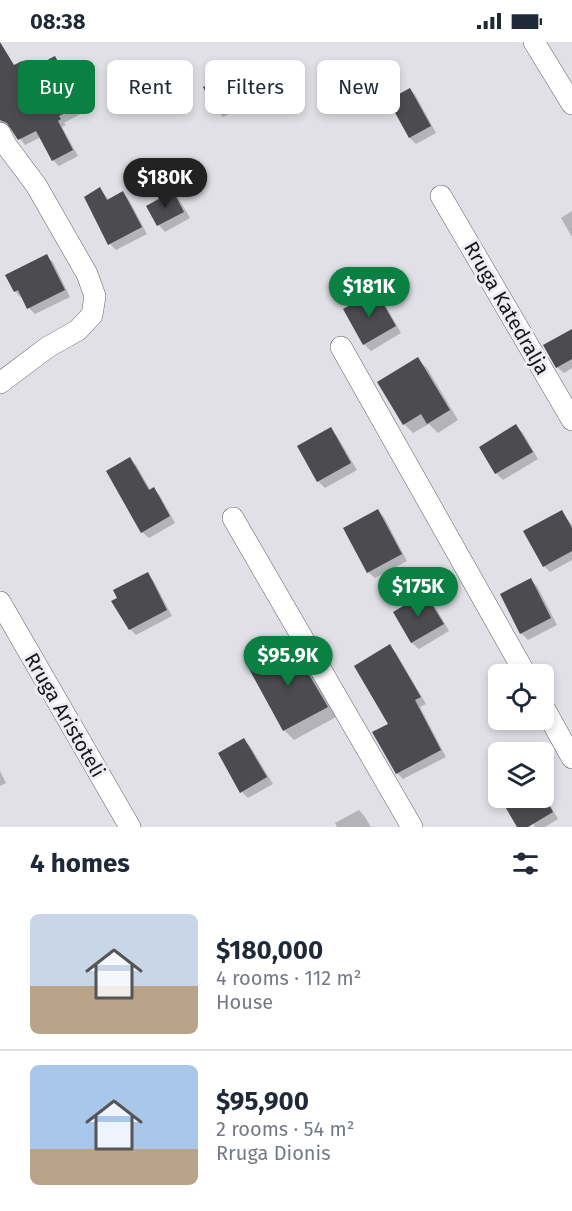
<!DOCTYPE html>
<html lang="en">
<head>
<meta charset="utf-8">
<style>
  :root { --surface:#fff; --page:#f2f2f3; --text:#1f2937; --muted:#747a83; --line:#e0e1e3; --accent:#0b8043 }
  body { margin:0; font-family:"Fira Sans",sans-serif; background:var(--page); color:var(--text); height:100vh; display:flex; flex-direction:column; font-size:22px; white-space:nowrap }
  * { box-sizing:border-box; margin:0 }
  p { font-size:20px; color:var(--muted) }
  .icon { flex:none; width:33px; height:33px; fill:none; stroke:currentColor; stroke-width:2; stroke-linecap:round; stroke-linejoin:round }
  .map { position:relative; height:785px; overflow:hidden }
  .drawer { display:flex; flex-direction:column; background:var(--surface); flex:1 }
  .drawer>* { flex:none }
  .top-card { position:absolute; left:18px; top:18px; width:537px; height:54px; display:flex; gap:12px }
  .fabs { position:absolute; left:488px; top:622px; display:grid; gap:12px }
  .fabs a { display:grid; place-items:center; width:66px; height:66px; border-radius:9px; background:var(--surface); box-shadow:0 3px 9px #0003; font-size:30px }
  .price { position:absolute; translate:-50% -51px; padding:0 14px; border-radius:21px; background:var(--accent); color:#fff; font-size:20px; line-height:39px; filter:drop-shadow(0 2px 3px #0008) }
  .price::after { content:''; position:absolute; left:50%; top:36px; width:18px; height:14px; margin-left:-9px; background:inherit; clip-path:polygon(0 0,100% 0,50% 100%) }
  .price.current { background:#222; color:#fff }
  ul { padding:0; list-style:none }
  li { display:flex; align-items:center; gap:18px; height:150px; padding:0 30px }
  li+li { border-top:2px solid var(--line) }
  li span { display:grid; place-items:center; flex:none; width:168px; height:120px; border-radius:9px; color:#555 }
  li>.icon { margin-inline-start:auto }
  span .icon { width:72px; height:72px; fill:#fffc; stroke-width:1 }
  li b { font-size:26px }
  h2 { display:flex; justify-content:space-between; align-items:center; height:72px; padding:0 30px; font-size:26px }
  .chip { padding:0 21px; border-radius:9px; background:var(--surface); box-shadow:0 3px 9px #0003; font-size:21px; line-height:54px }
  .chip.current { background:var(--accent); color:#fff }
  .status { display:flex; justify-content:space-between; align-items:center; height:42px; padding:0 30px; background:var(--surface); direction:ltr }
  .status svg { height:16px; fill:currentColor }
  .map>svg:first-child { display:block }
  .shadow { fill:#0003 }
  .building { fill:#4c4b50 }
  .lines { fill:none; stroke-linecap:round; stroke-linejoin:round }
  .minor-casing { stroke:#616065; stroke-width:22 }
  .minor { stroke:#fff; stroke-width:21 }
  .labels { text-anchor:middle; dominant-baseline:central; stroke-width:6; stroke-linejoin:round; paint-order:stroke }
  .street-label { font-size:20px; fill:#18181a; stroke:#eeedf3 }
</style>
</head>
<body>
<div class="status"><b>08:38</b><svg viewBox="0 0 49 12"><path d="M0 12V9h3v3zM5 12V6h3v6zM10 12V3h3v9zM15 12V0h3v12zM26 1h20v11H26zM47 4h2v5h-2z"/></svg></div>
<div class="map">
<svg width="572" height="785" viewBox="0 0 572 785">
  <rect width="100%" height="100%" fill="#e1e0e6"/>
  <path class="shadow" d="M 55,16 L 61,22 L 86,69 L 64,81 L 66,83 L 62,85 L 78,114 L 59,124 L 53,118 L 41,95 L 25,103 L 12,86 L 4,85 L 0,81 L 0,31 L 21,21 L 29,29 Z
    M 234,31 L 241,38 L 252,61 L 223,75 L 217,68 Z
    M 410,47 L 416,54 L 436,91 L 416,102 L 410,96 L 390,58 Z
    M 100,147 L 109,158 L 123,151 L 129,158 L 147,192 L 116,208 L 110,202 Z
    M 173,151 L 179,157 L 190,176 L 165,190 L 159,183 Z
    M 572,169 L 572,195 L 561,176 Z
    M 46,214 L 53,220 L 70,255 L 35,272 L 29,266 L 23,255 L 21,256 L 15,249 Z
    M 375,250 L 382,257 L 401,291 L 371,309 L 364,302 Z
    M 572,289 L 572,326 L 564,331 L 557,325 Z
    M 417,317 L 427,326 L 458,378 L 438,391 L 429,382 L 413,391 L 404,382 Z
    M 516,384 L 523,391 L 538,417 L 503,438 L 496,431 L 481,405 Z
    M 331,387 L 337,394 L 357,428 L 325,446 L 318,439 L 299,405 Z
    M 130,417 L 136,423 L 151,449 L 154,447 L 160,454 L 175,481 L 149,496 L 142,490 Z
    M 378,469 L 384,475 L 407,519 L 375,536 L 368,530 Z
    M 562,470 L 572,483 L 572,518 L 550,530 L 544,524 Z
    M 147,532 L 153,538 L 172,574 L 136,593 L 130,587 Z
    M 530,538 L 537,544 L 557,583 L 528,598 L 521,591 L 502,553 Z
    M 425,553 L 432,559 L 449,589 L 419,607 L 412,601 L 395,571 Z
    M 291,603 L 300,613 L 336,675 L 294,698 L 284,688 L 250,626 Z
    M 389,604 L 396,611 L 426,662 L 420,665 L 446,715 L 403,737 L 397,731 L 390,682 Z
    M 244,698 L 250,704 L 273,742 L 248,756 L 242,750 Z
    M 0,729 L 6,741 L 0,744 Z
    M 543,751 L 558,777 L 545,785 L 535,785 L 519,756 L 543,756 Z
    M 359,768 L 365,775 L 371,785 L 337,785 L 335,781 Z"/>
  <path class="building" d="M 0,0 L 14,23 L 22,19 L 26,29 L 55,14 L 81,63 L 59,74 L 61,77 L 58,79 L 73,108 L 52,119 L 36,89 L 18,98 L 7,81 L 0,78 Z
    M 235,29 L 247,54 L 216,69 L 203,45 Z
    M 410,46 L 431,84 L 409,96 L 388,58 Z
    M 100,145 L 107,158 L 123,149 L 142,185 L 108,203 L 84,155 Z
    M 173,149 L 184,170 L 157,184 L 146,164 Z
    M 47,212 L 65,248 L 27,267 L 18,248 L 14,250 L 5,233 Z
    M 376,249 L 396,284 L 363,303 L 343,267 Z
    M 572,287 L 572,317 L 556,326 L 543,303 Z
    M 418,315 L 450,368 L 427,382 L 421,372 L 403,383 L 377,340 Z
    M 516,382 L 533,410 L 495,432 L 479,405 Z
    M 331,385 L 351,421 L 317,440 L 297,404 Z
    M 130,415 L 149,448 L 154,445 L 170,474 L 141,491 L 106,429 Z
    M 378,467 L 402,512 L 367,531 L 343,486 Z
    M 562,468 L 572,486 L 572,509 L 543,525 L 523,489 Z
    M 148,530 L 167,568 L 129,588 L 111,559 L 117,556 L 113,548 Z
    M 531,536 L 551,576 L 520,592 L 500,552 Z
    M 425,551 L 444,582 L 411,601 L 393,570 Z
    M 291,602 L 328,665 L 283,689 L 248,625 Z
    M 390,602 L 421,655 L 415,658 L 441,708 L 396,732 L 372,690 L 388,682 L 354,624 Z
    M 244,696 L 267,735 L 240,751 L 218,711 Z
    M 500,756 L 545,756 L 553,770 L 528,785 L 517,785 Z"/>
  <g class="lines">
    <defs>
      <path id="minor" d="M 534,0 L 572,62
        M 0,91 L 6,103 L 36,143 L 87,232 L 95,254 L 92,273 L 78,288 L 48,305 L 0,341
        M 441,154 L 572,378
        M 341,305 L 526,633
        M 233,476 L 412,785
        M 0,560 L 130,785
        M 543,664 L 572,716"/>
    </defs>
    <use href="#minor" class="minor-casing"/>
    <use href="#minor" class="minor"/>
  </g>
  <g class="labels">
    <g class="street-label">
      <text transform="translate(507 266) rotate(60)">Rruga Katedralja</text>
      <text transform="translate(65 673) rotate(60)">Rruga Aristoteli</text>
    </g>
  </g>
</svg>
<div class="fabs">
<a><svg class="icon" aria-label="locate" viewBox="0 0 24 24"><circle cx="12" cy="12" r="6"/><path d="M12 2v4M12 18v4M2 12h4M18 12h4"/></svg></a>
<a><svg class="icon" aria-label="layers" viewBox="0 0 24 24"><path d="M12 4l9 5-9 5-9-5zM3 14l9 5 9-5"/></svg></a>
</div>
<b class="price current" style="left:165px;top:167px">$180K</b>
<b class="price" style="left:369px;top:276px">$181K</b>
<b class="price" style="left:418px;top:576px">$175K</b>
<b class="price" style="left:288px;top:645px">$95.9K</b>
<div class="top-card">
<a class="chip current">Buy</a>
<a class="chip">Rent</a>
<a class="chip">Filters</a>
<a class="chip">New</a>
</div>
</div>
<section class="drawer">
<h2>4 homes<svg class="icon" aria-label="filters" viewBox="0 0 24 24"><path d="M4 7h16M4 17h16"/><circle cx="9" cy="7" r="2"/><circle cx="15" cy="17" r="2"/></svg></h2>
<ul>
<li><span style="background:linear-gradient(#c9d6e8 60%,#b9a48a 0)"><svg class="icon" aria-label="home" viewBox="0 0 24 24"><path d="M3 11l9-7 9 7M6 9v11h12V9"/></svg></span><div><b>$180,000</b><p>4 rooms · 112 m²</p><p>House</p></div></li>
<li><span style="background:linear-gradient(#a9c7e8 70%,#b9a48a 0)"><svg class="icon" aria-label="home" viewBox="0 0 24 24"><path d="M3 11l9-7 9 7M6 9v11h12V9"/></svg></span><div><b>$95,900</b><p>2 rooms · 54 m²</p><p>Rruga Dionis</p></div></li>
</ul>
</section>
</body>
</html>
